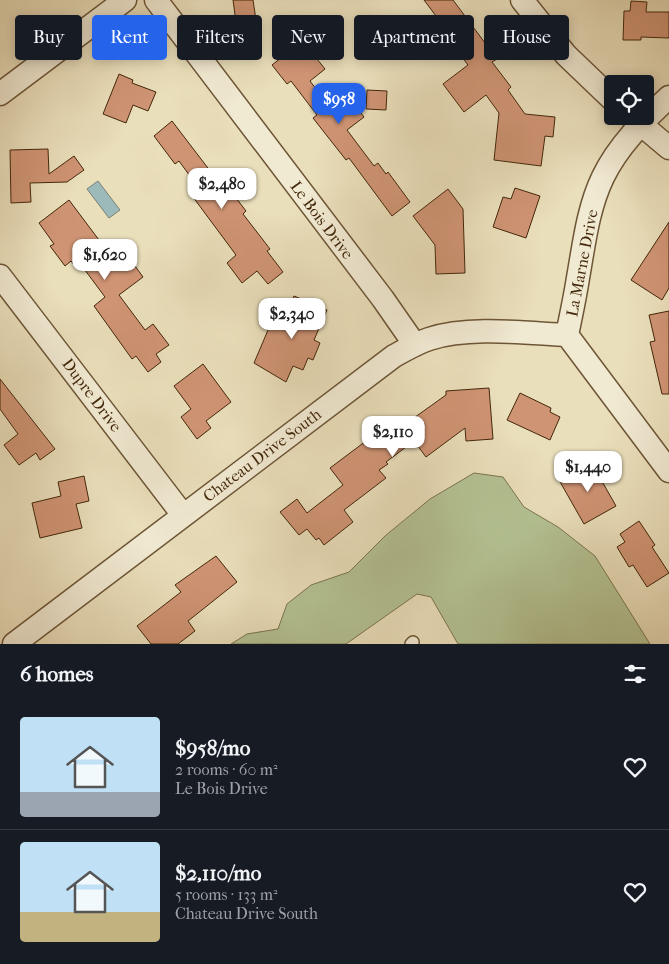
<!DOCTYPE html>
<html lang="en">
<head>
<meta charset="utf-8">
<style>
  :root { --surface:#171b24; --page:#20242c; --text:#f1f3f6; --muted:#9ea1a6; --line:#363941; --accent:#2563eb }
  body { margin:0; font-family:"IM FELL French Canon",serif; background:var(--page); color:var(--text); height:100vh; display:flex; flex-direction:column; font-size:19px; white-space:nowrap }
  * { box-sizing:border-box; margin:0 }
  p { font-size:16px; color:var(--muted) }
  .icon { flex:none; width:28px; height:28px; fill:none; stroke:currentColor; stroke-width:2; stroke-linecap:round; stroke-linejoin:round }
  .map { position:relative; height:644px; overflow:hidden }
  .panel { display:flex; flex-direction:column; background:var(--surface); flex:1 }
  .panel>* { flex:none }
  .top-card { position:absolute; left:15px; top:15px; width:640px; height:45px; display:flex; gap:10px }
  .tools { position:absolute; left:604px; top:75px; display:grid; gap:10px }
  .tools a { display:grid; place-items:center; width:50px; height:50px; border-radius:5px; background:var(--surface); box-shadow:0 2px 12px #0003; font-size:25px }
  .price { position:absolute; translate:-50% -42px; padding:0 11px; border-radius:10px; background:#fff; color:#222; font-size:16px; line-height:32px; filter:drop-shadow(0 1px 2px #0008) }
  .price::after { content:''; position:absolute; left:50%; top:30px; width:15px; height:11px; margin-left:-8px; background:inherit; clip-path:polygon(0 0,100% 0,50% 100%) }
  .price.current { background:var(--accent); color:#fff }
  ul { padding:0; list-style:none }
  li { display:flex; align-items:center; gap:15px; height:125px; padding:0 20px }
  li+li { border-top:1px solid var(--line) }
  li span { display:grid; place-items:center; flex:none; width:140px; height:100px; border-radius:5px; color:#555 }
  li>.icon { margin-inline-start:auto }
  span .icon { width:60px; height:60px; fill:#fffc; stroke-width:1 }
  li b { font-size:21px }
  h2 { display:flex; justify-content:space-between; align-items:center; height:60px; padding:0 20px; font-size:21px }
  .chip { padding:0 18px; border-radius:5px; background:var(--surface); box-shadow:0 2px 12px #0003; font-size:18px; line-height:45px }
  .chip.current { background:var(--accent); color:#fff }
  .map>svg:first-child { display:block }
  .green { fill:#b4c293; stroke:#7c744e }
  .water { fill:#9dbabb; stroke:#797f74 }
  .building { fill:#cf9474; stroke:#43270a }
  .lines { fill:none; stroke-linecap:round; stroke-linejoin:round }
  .service-casing { stroke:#6d5536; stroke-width:14 }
  .minor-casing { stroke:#6d5536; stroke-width:25 }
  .service { stroke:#f1ead3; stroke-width:11 }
  .minor { stroke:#f1ead3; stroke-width:22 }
  .labels { text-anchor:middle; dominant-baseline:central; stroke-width:4; stroke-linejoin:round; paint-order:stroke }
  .street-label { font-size:16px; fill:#43270a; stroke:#f1ead3 }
</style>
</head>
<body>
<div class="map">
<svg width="669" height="644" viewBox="0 0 669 644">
  <rect width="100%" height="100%" fill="#eadfbb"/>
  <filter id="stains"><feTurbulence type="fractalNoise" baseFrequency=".004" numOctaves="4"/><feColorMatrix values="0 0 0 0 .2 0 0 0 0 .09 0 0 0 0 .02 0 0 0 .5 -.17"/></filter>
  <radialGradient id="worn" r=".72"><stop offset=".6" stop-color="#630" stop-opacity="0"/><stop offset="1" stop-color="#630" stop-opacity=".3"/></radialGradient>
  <path class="green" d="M 474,473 L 503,477 L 524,507 L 558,527 L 595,556 L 650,644 L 458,644 L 431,597 L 417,594 L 346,644 L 231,644 L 247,634 L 278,629 L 287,604 L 311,585 L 349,572 L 385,536 L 430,499 Z"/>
  <path class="water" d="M 98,181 L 120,210 L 109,218 L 87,189 Z"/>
  <path class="building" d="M 233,0 L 253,0 L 256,20 L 236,22 Z
    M 424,0 L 453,0 L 497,59 L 492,62 L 511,87 L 508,90 L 525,114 L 555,117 L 553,137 L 545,136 L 541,166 L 494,160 L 499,113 L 486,95 L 464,112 L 443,84 L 468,65 L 447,37 L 442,40 L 432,25 L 439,20 Z
    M 631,1 L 647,2 L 646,12 L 669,12 L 669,38 L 641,37 L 641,40 L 623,40 L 624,11 L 630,11 Z
    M 296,46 L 302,54 L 309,49 L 325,69 L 310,81 L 331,109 L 348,96 L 364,117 L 347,130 L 374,166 L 378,163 L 386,174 L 388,172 L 410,202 L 392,216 L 349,158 L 346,160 L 313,118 L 317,115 L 291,81 L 287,84 L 272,65 Z
    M 119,74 L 133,80 L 132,83 L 156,92 L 148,111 L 133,105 L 126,123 L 103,114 Z
    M 367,90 L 387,91 L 386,110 L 366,109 Z
    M 172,121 L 214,176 L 217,173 L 246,211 L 243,214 L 270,249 L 267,251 L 283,272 L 268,284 L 257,271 L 242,283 L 227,263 L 236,255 L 190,193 L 198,187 L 179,161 L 175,164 L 154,136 Z
    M 48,149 L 49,174 L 74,156 L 84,170 L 67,182 L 30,183 L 31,202 L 11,203 L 10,150 Z
    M 515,188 L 540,196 L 526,238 L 493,227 L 503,197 L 511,199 Z
    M 448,189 L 463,209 L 465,273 L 436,274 L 435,245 L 413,216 Z
    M 69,200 L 111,256 L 122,248 L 143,277 L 119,295 L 145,330 L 153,324 L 169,345 L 156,354 L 161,362 L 148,372 L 136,356 L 132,359 L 94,306 L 105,297 L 79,262 L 75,266 L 71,261 L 65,266 L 50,246 L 54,244 L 39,223 Z
    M 669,222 L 669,288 L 662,300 L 631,280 Z
    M 294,296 L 327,310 L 314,340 L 320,343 L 313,360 L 308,358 L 303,370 L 293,366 L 286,382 L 254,363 L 271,323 L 281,327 Z
    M 669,311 L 669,394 L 662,394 L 650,342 L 655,341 L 649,315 Z
    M 203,364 L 231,402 L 206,421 L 211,428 L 197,439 L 181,417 L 191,409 L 174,386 Z
    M 0,379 L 55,449 L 40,460 L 36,453 L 19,465 L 4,445 L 18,434 L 0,409 Z
    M 489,388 L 493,439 L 466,441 L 465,428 L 426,457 L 414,441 L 386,462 L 388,464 L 379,470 L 386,478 L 344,510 L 353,522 L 324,545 L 319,538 L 316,540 L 307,529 L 299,535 L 280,512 L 297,499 L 307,513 L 343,485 L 330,468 L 370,438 L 376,445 L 446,395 L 446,391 Z
    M 520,393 L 551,408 L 550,412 L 560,417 L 550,440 L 507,420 Z
    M 591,462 L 616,506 L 584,524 L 559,480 Z
    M 84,476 L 89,501 L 76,504 L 82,528 L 40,538 L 32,503 L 61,496 L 58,482 Z
    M 639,521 L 655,545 L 652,547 L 669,573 L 647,587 L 633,565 L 629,567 L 617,547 L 625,542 L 620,534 Z
    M 216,556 L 237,582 L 188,621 L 195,631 L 178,644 L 151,644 L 137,626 L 181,592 L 175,585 Z"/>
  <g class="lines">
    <defs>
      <path id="service" d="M 411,644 L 413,642"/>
      <path id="minor" d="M 156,0 L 383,299 L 415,345
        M 522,0 L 566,55 L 612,99
        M 0,94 L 125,0
        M 631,116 L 669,148
        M 0,276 L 183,515
        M 567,335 C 571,316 575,297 578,278 C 584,244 588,208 603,177 C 618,146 644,120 669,97
        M 567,335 L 669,471
        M 14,644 L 394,356 C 405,350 417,343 429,339 C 469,326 525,333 567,335"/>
    </defs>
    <use href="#service" class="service-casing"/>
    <use href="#minor" class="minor-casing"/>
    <use href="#service" class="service"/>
    <use href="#minor" class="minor"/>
  </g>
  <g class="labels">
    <g class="street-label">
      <text transform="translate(322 220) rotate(53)">Le Bois Drive</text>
      <text transform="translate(582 263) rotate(-79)">La Marne Drive</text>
      <text transform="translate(92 395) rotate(53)">Dupre Drive</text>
      <text transform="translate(262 455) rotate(-37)">Chateau Drive South</text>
    </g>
  </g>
  <rect width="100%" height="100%" filter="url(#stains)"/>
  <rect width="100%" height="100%" fill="url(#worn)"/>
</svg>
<div class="tools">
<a><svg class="icon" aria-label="locate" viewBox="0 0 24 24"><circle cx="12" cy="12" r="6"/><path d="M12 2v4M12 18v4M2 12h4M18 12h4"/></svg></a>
</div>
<b class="price current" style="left:339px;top:125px">$958</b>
<b class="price" style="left:222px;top:210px">$2,480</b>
<b class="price" style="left:105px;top:281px">$1,620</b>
<b class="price" style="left:292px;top:340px">$2,340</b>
<b class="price" style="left:393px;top:458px">$2,110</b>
<b class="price" style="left:588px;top:493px">$1,440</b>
<div class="top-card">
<a class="chip">Buy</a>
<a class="chip current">Rent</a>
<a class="chip">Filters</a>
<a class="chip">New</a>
<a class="chip">Apartment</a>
<a class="chip">House</a>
</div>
</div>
<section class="panel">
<h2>6 homes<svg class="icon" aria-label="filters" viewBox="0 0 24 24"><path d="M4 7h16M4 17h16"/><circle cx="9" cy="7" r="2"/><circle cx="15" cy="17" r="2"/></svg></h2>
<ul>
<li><span style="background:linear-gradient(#bfe0f5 75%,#9aa5b1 0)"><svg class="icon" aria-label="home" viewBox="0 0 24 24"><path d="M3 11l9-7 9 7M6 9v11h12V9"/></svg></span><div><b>$958/mo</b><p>2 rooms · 60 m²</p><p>Le Bois Drive</p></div><svg class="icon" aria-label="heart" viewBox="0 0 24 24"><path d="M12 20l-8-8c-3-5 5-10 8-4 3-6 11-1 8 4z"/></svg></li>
<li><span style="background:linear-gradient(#bfe0f5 70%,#c2b280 0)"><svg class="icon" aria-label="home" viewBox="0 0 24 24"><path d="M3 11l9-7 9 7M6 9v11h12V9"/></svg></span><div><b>$2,110/mo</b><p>5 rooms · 133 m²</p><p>Chateau Drive South</p></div><svg class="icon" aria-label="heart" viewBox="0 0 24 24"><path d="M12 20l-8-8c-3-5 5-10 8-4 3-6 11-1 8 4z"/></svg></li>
</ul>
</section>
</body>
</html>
